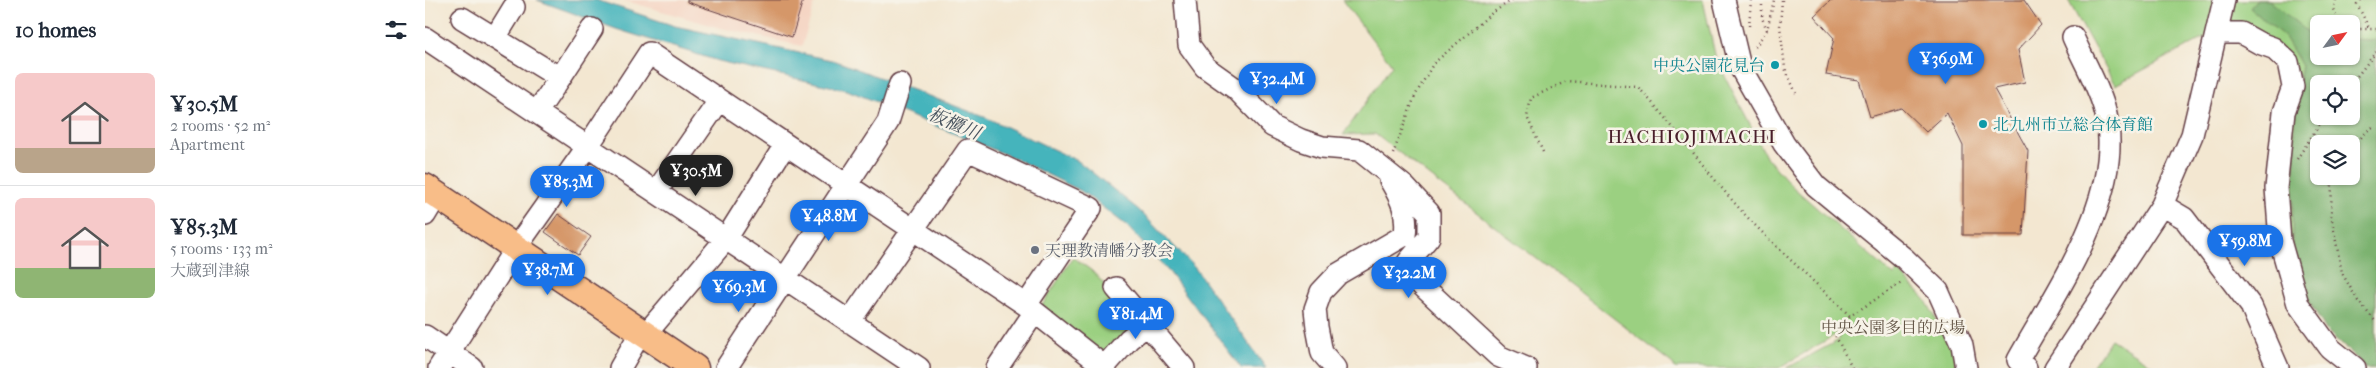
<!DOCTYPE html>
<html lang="en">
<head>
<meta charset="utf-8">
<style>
  :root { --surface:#fff; --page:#f2f2f3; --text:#1f2937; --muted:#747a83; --line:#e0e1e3; --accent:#1a73e8 }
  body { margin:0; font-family:"IM FELL French Canon","Noto Serif JP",serif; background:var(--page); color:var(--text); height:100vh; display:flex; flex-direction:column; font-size:19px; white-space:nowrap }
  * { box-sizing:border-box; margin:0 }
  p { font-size:16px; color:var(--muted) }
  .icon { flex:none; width:28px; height:28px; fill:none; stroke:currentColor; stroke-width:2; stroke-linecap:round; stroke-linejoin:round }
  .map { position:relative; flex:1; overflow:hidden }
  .sheet { display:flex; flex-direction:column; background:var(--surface); width:425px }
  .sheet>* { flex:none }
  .needle { width:32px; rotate:57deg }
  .tools { position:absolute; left:1885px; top:15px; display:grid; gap:10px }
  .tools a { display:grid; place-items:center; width:50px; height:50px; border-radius:8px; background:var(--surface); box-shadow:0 1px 4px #0004; font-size:25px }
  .price { position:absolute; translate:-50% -42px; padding:0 11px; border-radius:18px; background:var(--accent); color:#fff; font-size:16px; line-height:32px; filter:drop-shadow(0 1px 2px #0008) }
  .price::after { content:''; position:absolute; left:50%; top:30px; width:15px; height:11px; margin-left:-8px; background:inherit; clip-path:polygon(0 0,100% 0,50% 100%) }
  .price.current { background:#222; color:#fff }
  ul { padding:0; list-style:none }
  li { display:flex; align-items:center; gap:15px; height:125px; padding:0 15px }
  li+li { border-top:1px solid var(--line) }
  li span { display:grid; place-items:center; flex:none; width:140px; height:100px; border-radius:8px; color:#555 }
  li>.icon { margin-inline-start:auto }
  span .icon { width:60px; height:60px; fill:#fffc; stroke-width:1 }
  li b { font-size:21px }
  h2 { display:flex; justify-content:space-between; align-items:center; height:60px; padding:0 15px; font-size:21px }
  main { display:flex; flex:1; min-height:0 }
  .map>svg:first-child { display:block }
  .built { fill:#f5d3c1 }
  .green { fill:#9bd081; stroke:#727856; fill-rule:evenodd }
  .forest { fill:#7cb26f; stroke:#63684d; fill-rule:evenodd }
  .water { fill:#44b4bc; stroke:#476a74 }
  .building { fill:#d59769 }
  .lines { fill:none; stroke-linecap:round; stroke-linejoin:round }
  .minor-casing { stroke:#633d44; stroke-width:24 }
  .major-casing { stroke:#633d44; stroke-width:29 }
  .path { stroke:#633d44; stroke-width:2.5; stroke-dasharray:1 4; stroke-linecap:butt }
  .minor { stroke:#fff; stroke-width:21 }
  .major { stroke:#f8bd88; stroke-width:26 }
  .culture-dot { fill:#0f9aa8; stroke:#f7f3e8; stroke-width:2 }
  .worship-dot { fill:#6b7280; stroke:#f7f3e8; stroke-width:2 }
  .labels { text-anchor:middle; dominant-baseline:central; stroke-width:5; stroke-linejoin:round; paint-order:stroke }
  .culture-label { font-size:16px; fill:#0d838f; stroke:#f7f3e8; text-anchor:end }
  .worship-label { font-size:16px; fill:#5b616d; stroke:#f7f3e8; text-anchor:start }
  .park-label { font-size:16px; fill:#625445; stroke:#f7f3e8 }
  .water-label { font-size:18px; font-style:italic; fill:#48535e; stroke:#f7f3e8 }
  .quarter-label { font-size:19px; letter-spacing:1px; fill:#4a1f2b; stroke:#f7f3e8 }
</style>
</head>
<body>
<main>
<section class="sheet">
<h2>10 homes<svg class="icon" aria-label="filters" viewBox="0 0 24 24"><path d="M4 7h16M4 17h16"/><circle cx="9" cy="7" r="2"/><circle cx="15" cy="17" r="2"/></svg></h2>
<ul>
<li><span style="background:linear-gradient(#f6c9c9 75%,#b9a48a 0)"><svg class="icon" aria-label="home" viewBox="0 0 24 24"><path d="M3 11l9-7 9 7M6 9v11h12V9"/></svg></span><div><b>¥30.5M</b><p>2 rooms · 52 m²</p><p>Apartment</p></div></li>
<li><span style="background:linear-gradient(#f6c9c9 70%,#8fb573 0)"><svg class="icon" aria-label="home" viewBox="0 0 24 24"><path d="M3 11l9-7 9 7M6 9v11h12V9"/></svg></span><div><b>¥85.3M</b><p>5 rooms · 133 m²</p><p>大蔵到津線</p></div></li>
</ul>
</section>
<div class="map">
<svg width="1951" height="368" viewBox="0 0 1951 368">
  <rect width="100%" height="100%" fill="#f7f3e8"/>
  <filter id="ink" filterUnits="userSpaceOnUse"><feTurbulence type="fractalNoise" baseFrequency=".02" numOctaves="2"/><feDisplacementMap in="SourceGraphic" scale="10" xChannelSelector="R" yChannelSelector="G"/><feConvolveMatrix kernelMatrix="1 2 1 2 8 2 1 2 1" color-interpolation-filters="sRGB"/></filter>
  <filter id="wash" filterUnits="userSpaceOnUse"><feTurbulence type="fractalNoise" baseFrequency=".0096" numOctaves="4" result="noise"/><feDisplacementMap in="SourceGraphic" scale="20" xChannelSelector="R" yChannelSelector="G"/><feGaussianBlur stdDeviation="1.12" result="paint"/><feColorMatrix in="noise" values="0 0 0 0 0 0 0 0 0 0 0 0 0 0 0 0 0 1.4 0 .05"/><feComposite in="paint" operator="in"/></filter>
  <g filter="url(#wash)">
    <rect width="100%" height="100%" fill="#f3e7d1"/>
    <path class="built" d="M 198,0 L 389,0 L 390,3 L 377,46 L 292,27 Z"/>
    <path class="green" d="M 917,0 L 1278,0 L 1291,59 L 1342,158 L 1369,188 L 1469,276 L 1473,271 L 1500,299 L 1528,349 L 1531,368 L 1362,368 L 1414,340 L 1415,330 L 1410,335 L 1354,368 L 1250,368 L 1248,364 L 950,134 L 918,135 L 967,65 Z
      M 1643,0 L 1951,0 L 1951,368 L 1940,368 L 1880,300 L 1866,269 L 1855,194 L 1874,76 L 1834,43 L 1777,39 L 1690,85 ZM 1894,24 L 1926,24 L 1926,56 L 1894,56 ZM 1894,84 L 1926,84 L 1926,116 L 1894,116 ZM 1894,144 L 1926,144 L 1926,176 L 1894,176 Z
      M 648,257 L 667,271 L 716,324 L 681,361 L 616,307 Z
      M 1686,339 L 1731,368 L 1666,368 Z"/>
    <path class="forest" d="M 1832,0 L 1844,0 L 1884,33 L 1894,35 L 1894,56 L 1926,56 L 1926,39 L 1946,40 L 1951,38 L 1951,368 L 1942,368 L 1901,330 L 1866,269 L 1871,93 L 1877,66 L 1860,37 L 1825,8 ZM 1894,84 L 1926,84 L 1926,116 L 1894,116 ZM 1894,144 L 1926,144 L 1926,176 L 1894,176 Z"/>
    <path class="water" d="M 112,0 L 171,0 L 250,26 L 411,61 L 562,118 L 653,161 L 714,210 L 770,268 L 841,368 L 816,368 L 745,273 L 701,225 L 656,191 L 589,158 L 422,90 L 293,61 L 191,29 Z"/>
    <g id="blocks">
      <path class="building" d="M 262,0 L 378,0 L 367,37 L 262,2 Z
        M 1406,0 L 1599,0 L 1616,25 L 1593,50 L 1600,82 L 1569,89 L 1603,151 L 1598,235 L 1538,235 L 1538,146 L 1522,113 L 1501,132 L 1476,108 L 1445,117 L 1434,80 L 1401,75 L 1409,38 L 1389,16 Z
        M 133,214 L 166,237 L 153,255 L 120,232 Z"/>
    </g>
  </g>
  <g filter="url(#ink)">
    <use href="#blocks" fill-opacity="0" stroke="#633d44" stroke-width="1"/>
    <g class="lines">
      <defs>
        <path id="minor" d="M 760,0 L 764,45 L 780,67 L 811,89 L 847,126 L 876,140 L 897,147 L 934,150 L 979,186 L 1004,213 L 1004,237 L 983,262 L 984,271 L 991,280 L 1073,356 L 1101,368
          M 1299,0 L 1315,67 L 1359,144 L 1391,186 L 1480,259 L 1513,291 L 1537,345 L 1541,368
          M 37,18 L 135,78 L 167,29
          M 1792,33 L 1816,33 L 1834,43 L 1848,48 L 1863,62 L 1868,87 L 1859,112 L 1851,188 L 1855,241 L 1873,304 L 1905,348 L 1930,368
          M 0,38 L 494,368
          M 70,38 L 89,7
          M 112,112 L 135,78
          M 231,192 L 294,101
          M 1737,205 L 1759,218 L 1826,306 L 1853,368
          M 0,215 L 12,195
          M 691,288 L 759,368
          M 424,322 L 543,150 L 666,208 L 601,305
          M 220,335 L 301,239 L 360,145
          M 0,336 L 47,368
          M 679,367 L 704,339 L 722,325
          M 14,368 L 90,249 L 163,146 L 224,53 L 601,305 L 681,368
          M 195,368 L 216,332
          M 301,368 L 463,122 L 475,84
          M 572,368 L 609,313
          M 910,368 L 897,353 L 892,327 L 890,309 L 896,292 L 913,274 L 980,235 C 983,212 976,199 965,180
          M 1601,368 L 1593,360 C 1632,290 1704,189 1679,107 C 1672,83 1658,60 1648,37
          M 1630,368 L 1737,205 L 1767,135 L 1799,0"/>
        <path id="major" d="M 0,187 L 270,368"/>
      </defs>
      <use href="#minor" class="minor-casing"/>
      <use href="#major" class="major-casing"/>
      <path class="path" d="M 1337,0 L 1337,18 L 1342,30 L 1349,0
        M 1357,0 L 1355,26 L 1360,68 L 1371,93
        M 1911,0 L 1908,9 L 1913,20 L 1921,24
        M 1936,0 L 1932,4 L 1944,28
        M 1324,26 L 1326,0
        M 1926,26 L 1933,29 L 1951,29
        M 1330,47 L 1342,30
        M 1926,84 L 1951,52
        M 1926,149 L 1942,131 L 1951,125
        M 1118,152 L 1102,117 L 1106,98 L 1142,81 L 1213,87 C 1253,130 1286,179 1326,221 C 1358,254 1392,284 1425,316
        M 968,154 L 990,96 L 1008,64 L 1067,13 L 1087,0
        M 1872,159 L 1900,116
        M 1910,176 L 1907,183 L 1906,215 L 1917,273 L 1933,301 L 1951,322
        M 1427,368 L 1410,335 L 1425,316 L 1476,283"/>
      <use href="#minor" class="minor"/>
      <use href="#major" class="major"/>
    </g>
  </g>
  <g class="culture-dot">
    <circle cx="1350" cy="65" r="5"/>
    <circle cx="1558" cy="124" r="5"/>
  </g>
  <circle class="worship-dot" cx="610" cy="250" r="5"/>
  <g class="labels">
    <g class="culture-label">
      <text x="1340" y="65">中央公園花見台</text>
      <text x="1568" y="124" text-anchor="start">北九州市立総合体育館</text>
    </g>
    <g class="worship-label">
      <text x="620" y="250">天理教清幡分教会</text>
    </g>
    <g class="park-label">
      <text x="1468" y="327">中央公園多目的広場</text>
    </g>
    <g class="water-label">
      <text transform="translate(529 124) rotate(23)">板櫃川</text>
    </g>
    <g class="quarter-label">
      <text x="1267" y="137">HACHIOJIMACHI</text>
    </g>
  </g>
</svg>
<div class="tools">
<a><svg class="needle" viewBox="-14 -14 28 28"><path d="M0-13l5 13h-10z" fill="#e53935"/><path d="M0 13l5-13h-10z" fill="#747a83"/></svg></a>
<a><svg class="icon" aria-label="locate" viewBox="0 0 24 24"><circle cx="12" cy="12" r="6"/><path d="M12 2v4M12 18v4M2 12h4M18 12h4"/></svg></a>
<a><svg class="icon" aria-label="layers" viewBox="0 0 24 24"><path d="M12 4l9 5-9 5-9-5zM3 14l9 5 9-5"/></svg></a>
</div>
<b class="price" style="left:1521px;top:85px">¥36.9M</b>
<b class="price" style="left:852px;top:105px">¥32.4M</b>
<b class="price current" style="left:271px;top:197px">¥30.5M</b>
<b class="price" style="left:142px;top:208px">¥85.3M</b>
<b class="price" style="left:404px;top:242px">¥48.8M</b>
<b class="price" style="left:1820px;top:267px">¥59.8M</b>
<b class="price" style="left:123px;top:296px">¥38.7M</b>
<b class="price" style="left:984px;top:299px">¥32.2M</b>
<b class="price" style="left:314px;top:313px">¥69.3M</b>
<b class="price" style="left:711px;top:340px">¥81.4M</b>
</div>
</main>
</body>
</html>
